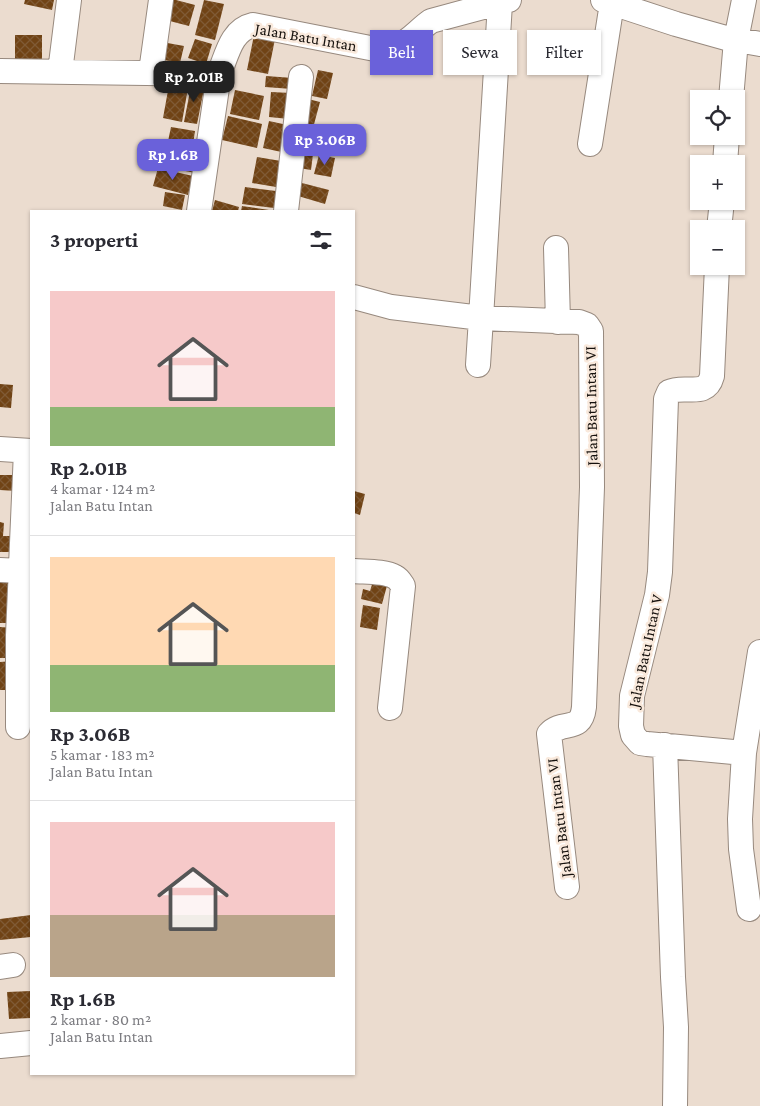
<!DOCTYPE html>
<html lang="id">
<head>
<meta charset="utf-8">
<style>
  :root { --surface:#fff; --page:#f7f7f7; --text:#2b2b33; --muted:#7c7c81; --line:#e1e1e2; --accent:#6a61da }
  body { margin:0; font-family:"Crimson Pro",serif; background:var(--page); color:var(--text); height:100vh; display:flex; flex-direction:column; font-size:19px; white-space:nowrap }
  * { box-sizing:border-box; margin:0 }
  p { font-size:16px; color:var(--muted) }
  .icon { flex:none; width:28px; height:28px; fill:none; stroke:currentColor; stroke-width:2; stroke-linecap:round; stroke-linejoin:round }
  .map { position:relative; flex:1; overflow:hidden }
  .details { position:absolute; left:30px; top:210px; width:325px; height:865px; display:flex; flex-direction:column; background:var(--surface); border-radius:0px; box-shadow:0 1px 4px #0004 }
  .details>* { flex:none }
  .guide { position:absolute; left:370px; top:30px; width:315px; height:45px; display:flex; gap:10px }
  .fabs { position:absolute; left:690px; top:90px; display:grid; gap:10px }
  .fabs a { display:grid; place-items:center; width:55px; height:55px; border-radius:0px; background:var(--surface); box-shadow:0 1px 4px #0004; font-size:25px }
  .price { position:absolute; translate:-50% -42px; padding:0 11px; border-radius:10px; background:var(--accent); color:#fff; font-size:16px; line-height:32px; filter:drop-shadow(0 1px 2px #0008) }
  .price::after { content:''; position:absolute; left:50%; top:30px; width:15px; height:11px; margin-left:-8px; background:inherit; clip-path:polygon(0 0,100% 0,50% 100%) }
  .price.on { background:#222; color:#fff }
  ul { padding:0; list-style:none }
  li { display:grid; align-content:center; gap:10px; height:265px; padding:0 20px }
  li+li { border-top:1px solid var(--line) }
  li span { display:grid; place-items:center; height:155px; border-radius:0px; color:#555 }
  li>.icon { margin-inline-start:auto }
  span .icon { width:90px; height:90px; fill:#fffc; stroke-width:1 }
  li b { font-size:21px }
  h2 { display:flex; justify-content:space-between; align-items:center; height:60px; padding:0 20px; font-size:21px }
  .chip { padding:0 18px; border-radius:0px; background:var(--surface); box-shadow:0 1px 4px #0004; font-size:18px; line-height:45px }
  .chip.on { background:var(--accent); color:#fff }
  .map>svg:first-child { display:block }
  .building { fill:url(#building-cross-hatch) }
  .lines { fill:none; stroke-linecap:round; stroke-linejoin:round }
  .street-casing { stroke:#97897e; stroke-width:26 }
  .street { stroke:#fff; stroke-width:24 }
  .labels { text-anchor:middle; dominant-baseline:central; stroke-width:5; stroke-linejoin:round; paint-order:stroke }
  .street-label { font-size:16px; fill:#16110d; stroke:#f9e9dc }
</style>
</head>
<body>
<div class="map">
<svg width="760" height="1106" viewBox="0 0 760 1106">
  <defs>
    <pattern id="building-cross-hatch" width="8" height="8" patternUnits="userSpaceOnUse" patternTransform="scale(1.25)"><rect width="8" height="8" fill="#704315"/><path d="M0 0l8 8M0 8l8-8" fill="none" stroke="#7f5a35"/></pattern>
  </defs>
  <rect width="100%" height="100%" fill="#ebdccf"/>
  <path class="building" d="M 25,0 L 54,0 L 52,10 L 24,4 Z
    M 167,0 L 176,0 L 195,5 L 189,26 L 162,19 Z
    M 204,0 L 224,4 L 215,40 L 195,35 Z
    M 15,35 L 42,35 L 42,64 L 15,64 Z
    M 254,35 L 275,39 L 268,74 L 247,70 Z
    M 195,39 L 212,44 L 206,64 L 188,58 Z
    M 162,42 L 184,46 L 180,63 L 159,59 Z
    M 318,70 L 333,73 L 327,99 L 312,96 Z
    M 266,76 L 293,78 L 292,89 L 265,87 Z
    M 192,81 L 205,84 L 197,124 L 184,122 Z
    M 169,85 L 188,88 L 182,122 L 163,118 Z
    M 235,90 L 264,96 L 259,120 L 230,114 Z
    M 271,92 L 291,93 L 289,119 L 269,117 Z
    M 304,98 L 320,102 L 313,128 L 298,124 Z
    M 228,116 L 262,124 L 257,148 L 222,140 Z
    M 269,121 L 292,126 L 286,153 L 263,148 Z
    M 171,127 L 195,131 L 192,151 L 167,146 Z
    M 299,128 L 339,133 L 336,152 L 297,146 Z
    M 295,152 L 313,154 L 311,170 L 293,167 Z
    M 178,155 L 197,158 L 195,173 L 176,169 Z
    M 319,155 L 335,158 L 331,177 L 314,174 Z
    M 257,157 L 281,161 L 276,187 L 252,183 Z
    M 158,168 L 193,176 L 188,195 L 153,186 Z
    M 302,183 L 329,190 L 325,204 L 298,196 Z
    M 245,187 L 276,191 L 274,208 L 242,204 Z
    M 165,192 L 185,195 L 182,210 L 163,206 Z
    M 215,200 L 239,207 L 238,211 L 212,211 Z
    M 242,206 L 269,210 L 269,211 L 241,211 Z
    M 0,384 L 13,385 L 11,408 L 0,407 Z
    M 0,475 L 17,475 L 16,491 L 0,490 Z
    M 354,491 L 365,494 L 360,515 L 354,513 Z
    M 0,522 L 4,523 L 3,536 L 11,536 L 9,552 L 0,552 Z
    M 374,578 L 388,582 L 382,604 L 361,599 L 363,589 L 370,591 Z
    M 0,579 L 16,580 L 13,623 L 0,623 Z
    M 363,605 L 380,608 L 377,630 L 360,627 Z
    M 0,627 L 14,628 L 13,658 L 0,658 Z
    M 28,653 L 31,653 L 31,676 L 27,676 Z
    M 14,661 L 14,690 L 0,690 L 0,662 Z
    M 31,915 L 31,937 L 0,940 L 0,919 Z
    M 31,991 L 31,1018 L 9,1019 L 7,992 Z"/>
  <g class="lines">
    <defs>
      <path id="street" d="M 603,0 L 676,24 L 726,38 L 760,44
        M 500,3 L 481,318 L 579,322 L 587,325 L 591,331 L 592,487 L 584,707 C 581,734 563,719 549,734 L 567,887
        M 0,71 L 219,74 C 227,55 231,30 253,25 L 375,49 C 381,48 389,49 395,47 C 409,43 419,29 431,21 L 509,0
        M 60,72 L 69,0
        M 151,72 L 161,0
        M 731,99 L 736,40 L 744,0
        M 590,144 L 612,3
        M 725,164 L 727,136
        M 199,211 L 219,74
        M 286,211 L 301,77
        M 719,229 L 722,201
        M 556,248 L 558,322
        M 717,266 L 712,376 C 706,399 685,384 669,392 L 666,399 L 660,572 L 657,595 L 632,696 L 631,726 L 633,735 L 640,743 L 647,744 L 744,753 L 760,652
        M 354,297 L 391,307 L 481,318 L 478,365
        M 0,449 L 31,451
        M 0,570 L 21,571
        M 354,571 C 365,572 385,571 395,577 C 399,579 401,583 403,586 L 390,708
        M 18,727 L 18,635 L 26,451
        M 665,745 L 673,977 L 676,1027 L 675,1106
        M 744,753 L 740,819 L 741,849 L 749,909
        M 0,967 L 13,965
        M 0,1046 L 31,1043"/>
    </defs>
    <use href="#street" class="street-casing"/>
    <use href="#street" class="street"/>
  </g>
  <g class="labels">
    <g class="street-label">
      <text transform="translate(306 37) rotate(10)">Jalan Batu Intan</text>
      <text transform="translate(591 406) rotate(-91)">Jalan Batu Intan VI</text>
      <text transform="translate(645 651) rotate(-78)">Jalan Batu Intan V</text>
      <text transform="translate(559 818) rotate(-97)">Jalan Batu Intan VI</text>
    </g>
  </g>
</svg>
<div class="fabs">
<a><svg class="icon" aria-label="locate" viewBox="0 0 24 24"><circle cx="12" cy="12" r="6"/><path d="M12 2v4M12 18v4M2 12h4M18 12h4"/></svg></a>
<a>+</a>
<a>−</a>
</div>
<b class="price on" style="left:194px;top:103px">Rp 2.01B</b>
<b class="price" style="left:325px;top:166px">Rp 3.06B</b>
<b class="price" style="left:173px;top:181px">Rp 1.6B</b>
<div class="guide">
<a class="chip on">Beli</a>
<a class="chip">Sewa</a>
<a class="chip">Filter</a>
</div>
<section class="details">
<h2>3 properti<svg class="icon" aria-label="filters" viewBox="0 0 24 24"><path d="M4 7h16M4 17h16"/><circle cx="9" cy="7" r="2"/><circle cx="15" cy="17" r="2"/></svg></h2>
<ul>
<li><span style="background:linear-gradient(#f6c9c9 75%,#8fb573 0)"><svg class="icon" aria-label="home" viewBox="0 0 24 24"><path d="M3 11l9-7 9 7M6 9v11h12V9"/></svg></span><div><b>Rp 2.01B</b><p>4 kamar · 124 m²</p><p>Jalan Batu Intan</p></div></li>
<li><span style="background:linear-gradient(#ffd9b3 70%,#8fb573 0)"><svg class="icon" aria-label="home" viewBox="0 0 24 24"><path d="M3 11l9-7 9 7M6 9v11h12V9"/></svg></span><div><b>Rp 3.06B</b><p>5 kamar · 183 m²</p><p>Jalan Batu Intan</p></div></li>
<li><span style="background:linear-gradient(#f6c9c9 60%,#b9a48a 0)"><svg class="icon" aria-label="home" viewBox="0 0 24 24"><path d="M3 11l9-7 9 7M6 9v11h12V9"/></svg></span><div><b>Rp 1.6B</b><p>2 kamar · 80 m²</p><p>Jalan Batu Intan</p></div></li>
</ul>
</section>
</div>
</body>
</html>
